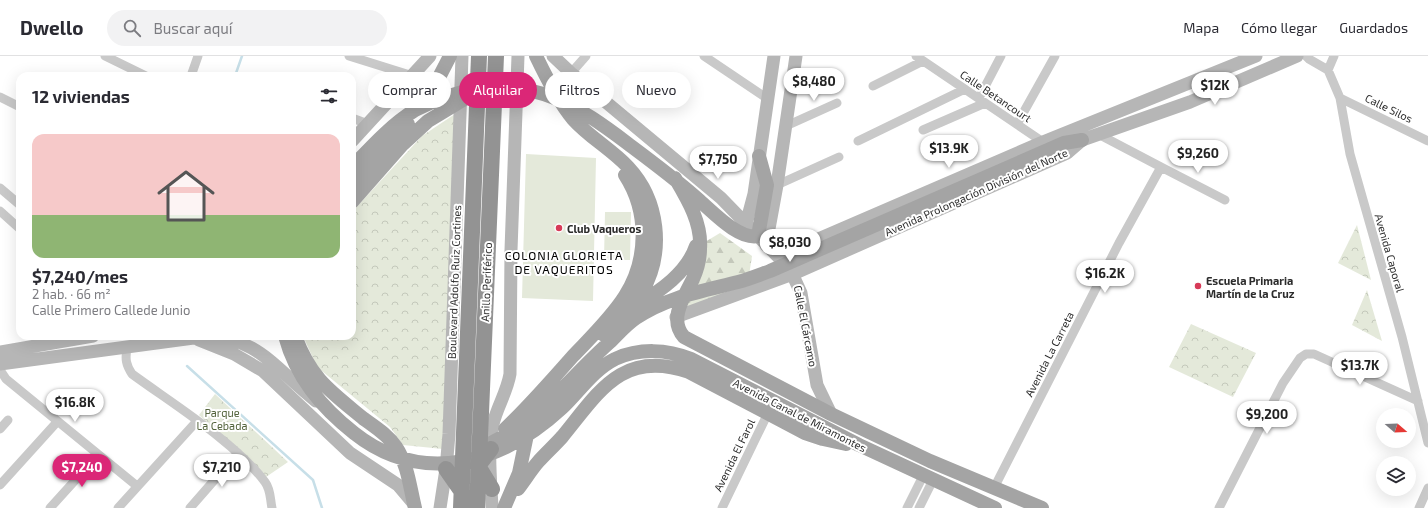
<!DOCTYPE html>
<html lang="es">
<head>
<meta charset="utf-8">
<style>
  :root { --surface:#fff; --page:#f2f2f3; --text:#2b2b33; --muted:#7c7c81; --line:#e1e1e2; --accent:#db2777 }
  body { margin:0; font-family:"Exo 2",sans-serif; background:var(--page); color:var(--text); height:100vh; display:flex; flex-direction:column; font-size:15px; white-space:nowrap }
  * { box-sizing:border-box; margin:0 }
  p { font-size:13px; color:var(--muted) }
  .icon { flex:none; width:22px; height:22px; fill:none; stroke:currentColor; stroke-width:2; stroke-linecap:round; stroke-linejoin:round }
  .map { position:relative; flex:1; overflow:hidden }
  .sheet { position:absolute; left:16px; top:16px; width:340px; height:268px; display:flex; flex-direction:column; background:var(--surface); border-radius:12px; box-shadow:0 4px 16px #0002 }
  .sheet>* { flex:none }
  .hud { position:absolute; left:368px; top:16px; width:380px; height:36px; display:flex; gap:8px }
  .needle { width:26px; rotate:109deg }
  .fabs { position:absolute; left:1376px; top:352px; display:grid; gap:8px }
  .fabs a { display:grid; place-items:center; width:40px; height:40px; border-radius:50%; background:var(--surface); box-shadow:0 4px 16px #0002; font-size:20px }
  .price { position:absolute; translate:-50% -34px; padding:0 9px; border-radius:14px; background:#fff; color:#222; font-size:13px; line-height:26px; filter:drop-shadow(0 1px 2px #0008) }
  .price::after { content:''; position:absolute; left:50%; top:24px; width:12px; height:9px; margin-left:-6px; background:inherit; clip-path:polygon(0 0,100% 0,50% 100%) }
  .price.selected { background:var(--accent); color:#fff }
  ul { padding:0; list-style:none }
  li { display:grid; align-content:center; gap:8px; height:212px; padding:0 16px }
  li+li { border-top:1px solid var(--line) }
  li span { display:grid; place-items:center; height:124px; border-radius:12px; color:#555 }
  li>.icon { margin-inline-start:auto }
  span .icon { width:72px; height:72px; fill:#fffc; stroke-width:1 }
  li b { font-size:17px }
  h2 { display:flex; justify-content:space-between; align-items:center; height:48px; padding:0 16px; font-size:17px }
  .pill { padding:0 14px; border-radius:18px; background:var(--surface); box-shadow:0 4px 16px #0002; font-size:14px; line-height:36px }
  .pill.selected { background:var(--accent); color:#fff }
  header { display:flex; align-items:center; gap:24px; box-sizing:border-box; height:56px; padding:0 20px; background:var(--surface); border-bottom:1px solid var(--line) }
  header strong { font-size:19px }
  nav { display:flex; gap:22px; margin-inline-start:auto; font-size:14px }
  .search { width:280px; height:36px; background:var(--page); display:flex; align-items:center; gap:10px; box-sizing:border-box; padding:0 14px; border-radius:22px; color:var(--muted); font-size:15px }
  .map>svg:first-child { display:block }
  .forest { fill:url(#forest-firs) }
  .park { fill:url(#park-crowns) }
  .garden { fill:#e4e9da }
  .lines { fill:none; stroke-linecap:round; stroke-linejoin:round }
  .stream { stroke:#c7dfe8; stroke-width:2.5 }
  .street { stroke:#c9c9c9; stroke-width:9 }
  .secondary { stroke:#b6b6b6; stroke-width:13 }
  .primary { stroke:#a4a4a4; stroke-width:14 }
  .highway { stroke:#939393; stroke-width:16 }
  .poi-dot { fill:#d73a58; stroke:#fff; stroke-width:1.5 }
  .labels { text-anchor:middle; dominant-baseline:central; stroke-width:4; stroke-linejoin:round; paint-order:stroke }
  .street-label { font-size:11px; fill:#2c2c2c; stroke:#fff }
  .poi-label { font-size:11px; font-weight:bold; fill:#2c2c2c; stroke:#fff; text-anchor:start }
  .park-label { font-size:11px; fill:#54643d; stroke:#fff }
  .neighbourhood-label { font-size:12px; letter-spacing:1px; fill:#000; stroke:#fff }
</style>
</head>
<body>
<header>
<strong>Dwello</strong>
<div class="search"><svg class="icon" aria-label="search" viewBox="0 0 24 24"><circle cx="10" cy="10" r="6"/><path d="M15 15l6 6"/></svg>Buscar aquí</div>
<nav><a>Mapa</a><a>Cómo llegar</a><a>Guardados</a></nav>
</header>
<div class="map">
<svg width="1428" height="452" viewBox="0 0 1428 452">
  <defs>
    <pattern id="forest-firs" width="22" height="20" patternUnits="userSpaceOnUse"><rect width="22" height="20" fill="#e4e9da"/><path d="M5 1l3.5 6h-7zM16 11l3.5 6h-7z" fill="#c4c8bb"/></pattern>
    <pattern id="park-crowns" width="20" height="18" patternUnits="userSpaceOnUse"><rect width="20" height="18" fill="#e4e9da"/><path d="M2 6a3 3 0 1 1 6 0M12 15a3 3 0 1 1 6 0" fill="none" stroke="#c4c8bb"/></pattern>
  </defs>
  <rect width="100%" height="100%" fill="#fff"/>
  <path class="forest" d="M 720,177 L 752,200 L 748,226 L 688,253 L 686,244 L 705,186 Z"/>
  <path class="park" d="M 455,58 L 443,393 L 403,389 L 390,371 L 317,311 L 303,280 L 352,280 L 352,156 L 422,80 Z
    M 1357,169 L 1371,224 L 1338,207 Z
    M 1367,234 L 1382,285 L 1352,269 Z
    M 1191,268 L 1256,297 L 1233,341 L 1169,311 Z
    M 215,338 L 288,406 L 266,421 L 199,359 Z"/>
  <path class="garden" d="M 526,98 L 596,102 L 593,245 L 522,242 Z
    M 605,156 L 631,156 L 630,204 L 604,204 Z"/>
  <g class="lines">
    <path class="stream" d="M 235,20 L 242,0
      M 187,310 L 313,424 L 322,452"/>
    <path class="street" d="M 105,0 L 146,20
      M 349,0 L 413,20
      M 704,0 L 768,43
      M 916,0 L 1043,86
      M 1306,0 L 1309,3 L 1328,14
      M 1334,0 L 1328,14 L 1340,42 L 1350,98 L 1402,281 L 1428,387
      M 571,17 L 586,0
      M 191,20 L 198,0
      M 873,30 L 923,5
      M 0,41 L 20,51
      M 979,42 L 1001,0
      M 1340,42 L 1428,85
      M 352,62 L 368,68
      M 1017,68 L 1055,0
      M 786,70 L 837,47
      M 923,74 L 985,47
      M 858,85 L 965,33
      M 1161,111 L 1225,144
      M 777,129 L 839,101
      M 0,132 L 20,149
      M 0,155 L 20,173
      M 127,292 C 125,303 126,309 132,318 C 173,348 235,386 265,426 C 271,434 270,443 272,452
      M 0,314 L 6,323 L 137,430
      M 0,373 L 8,364
      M 0,429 L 57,366
      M 994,432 L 1119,187 L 1161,111 L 1100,79
      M 50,452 L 98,399
      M 118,452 L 197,365
      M 190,452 L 238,397
      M 722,452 L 768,357
      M 907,452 L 923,420
      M 919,452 L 933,424
      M 1219,452 L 1283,327 L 1300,302 L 1306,298 L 1314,298 L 1418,345
      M 1419,452 L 1428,432"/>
    <path class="secondary" d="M 553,0 L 571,17 L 721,142 L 790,213 L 801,237 L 817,329 L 831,358
      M 352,85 L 430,0
      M 746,168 L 754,138 L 774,0
      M 766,189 L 777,129 L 796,0
      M 774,196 L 786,197 L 1043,86 L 1256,0
      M 676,261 L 793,218 L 1067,97 L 1082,84 L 1190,46 L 1297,0
      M 199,284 L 234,298 L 263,315 L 350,397 L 398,429 L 414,448
      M 0,296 L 93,280
      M 0,308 L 201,281 C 257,278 277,315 316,345
      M 440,452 L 446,413 L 449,378 L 462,0
      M 492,452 C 491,427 487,393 493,368 C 497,351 507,336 510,318 L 511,194 L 518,0"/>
    <path class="primary" d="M 536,0 C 546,21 558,45 573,63 C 589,81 611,93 628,111 C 659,144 665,196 642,236 C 632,253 617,266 604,279
      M 422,50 L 433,33 L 450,0
      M 352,111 C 372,90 391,69 415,54 C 434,44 454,37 475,34 C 538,23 579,51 627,87 C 652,106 677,124 700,145 C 714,157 739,184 758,180 L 767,129 L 759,100
      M 675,122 C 688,144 702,167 700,193 C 700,203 697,214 693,223 C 684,241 668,263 684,281 L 831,358 L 930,405 L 1042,452
      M 352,128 L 408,68
      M 352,146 L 403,88 L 428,65 L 471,39
      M 637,249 C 660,235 687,217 696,190
      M 285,280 C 296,321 321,351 354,377 C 422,431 503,407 562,352 C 579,336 593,314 615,303 C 639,292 667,293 691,303 L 859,389 L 995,452
      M 295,280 C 311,323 330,335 364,363 C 375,371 388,379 396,391 C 408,409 410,432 415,452
      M 505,373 C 529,350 551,325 573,300 C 591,281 611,262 625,240 C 648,204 649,156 625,119
      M 489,388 C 540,364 570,321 611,285 C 619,277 627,268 636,262 C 667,241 703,235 738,226 C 749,223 759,219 770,215 L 1064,87 L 1082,84
      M 518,433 C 525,424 531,414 538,406 C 546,397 554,390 562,381 C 599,336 622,293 689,316 L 805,377 L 823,383 L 846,388
      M 504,452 L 519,417 L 528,374"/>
    <path class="highway" d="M 491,393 L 478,410 L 492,433
      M 446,413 L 462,436
      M 461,452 L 479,0
      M 477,452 L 496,0"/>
  </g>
  <g class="poi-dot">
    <circle cx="559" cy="172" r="4"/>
    <circle cx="1198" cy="230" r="4"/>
  </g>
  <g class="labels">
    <g class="street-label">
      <text transform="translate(996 40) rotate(34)">Calle Betancourt</text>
      <text transform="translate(1389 52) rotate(26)">Calle Silos</text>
      <text transform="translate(976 136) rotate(-24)">Avenida Prolongación División del Norte</text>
      <text transform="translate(1390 197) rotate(74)">Avenida Caporal</text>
      <text transform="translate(454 226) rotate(-88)">Boulevard Adolfo Ruiz Cortines</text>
      <text transform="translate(486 226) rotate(-88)">Anillo Periférico</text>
      <text transform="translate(806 270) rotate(79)">Calle El Cárcamo</text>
      <text transform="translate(1049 298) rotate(-63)">Avenida La Carreta</text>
      <text transform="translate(800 359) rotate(27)">Avenida Canal de Miramontes</text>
      <text transform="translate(734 399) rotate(-64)">Avenida El Farol</text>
    </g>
    <g class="poi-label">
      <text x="567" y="172">Club Vaqueros</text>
      <text x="1206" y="224">Escuela Primaria<tspan x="1206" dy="13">Martín de la Cruz</tspan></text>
    </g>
    <g class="park-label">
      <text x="222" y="356">Parque<tspan x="222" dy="13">La Cebada</tspan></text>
    </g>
    <g class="neighbourhood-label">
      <text x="564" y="199">COLONIA GLORIETA<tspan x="564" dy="14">DE VAQUERITOS</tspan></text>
    </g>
  </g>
</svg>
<div class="fabs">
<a><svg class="needle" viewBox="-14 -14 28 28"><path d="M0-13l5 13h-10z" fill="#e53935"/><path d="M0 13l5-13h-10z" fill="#7c7c81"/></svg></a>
<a><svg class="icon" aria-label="layers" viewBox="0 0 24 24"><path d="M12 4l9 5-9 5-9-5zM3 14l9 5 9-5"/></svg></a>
</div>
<b class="price" style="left:814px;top:46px">$8,480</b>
<b class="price" style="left:1215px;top:50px">$12K</b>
<b class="price" style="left:949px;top:113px">$13.9K</b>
<b class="price" style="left:1198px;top:118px">$9,260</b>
<b class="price" style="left:718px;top:124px">$7,750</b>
<b class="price" style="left:790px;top:207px">$8,030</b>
<b class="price" style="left:1105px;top:238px">$16.2K</b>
<b class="price" style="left:1360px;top:330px">$13.7K</b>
<b class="price" style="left:75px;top:367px">$16.8K</b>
<b class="price" style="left:1267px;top:379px">$9,200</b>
<b class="price selected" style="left:82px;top:432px">$7,240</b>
<b class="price" style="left:222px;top:432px">$7,210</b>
<div class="hud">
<a class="pill">Comprar</a>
<a class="pill selected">Alquilar</a>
<a class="pill">Filtros</a>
<a class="pill">Nuevo</a>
</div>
<section class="sheet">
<h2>12 viviendas<svg class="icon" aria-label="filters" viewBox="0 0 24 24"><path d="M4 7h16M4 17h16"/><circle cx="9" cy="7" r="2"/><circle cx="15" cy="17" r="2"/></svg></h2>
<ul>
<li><span style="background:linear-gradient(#f6c9c9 65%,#8fb573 0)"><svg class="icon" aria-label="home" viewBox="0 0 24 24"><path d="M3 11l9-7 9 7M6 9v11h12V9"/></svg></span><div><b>$7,240/mes</b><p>2 hab. · 66 m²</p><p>Calle Primero Callede Junio</p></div></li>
</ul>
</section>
</div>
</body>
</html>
